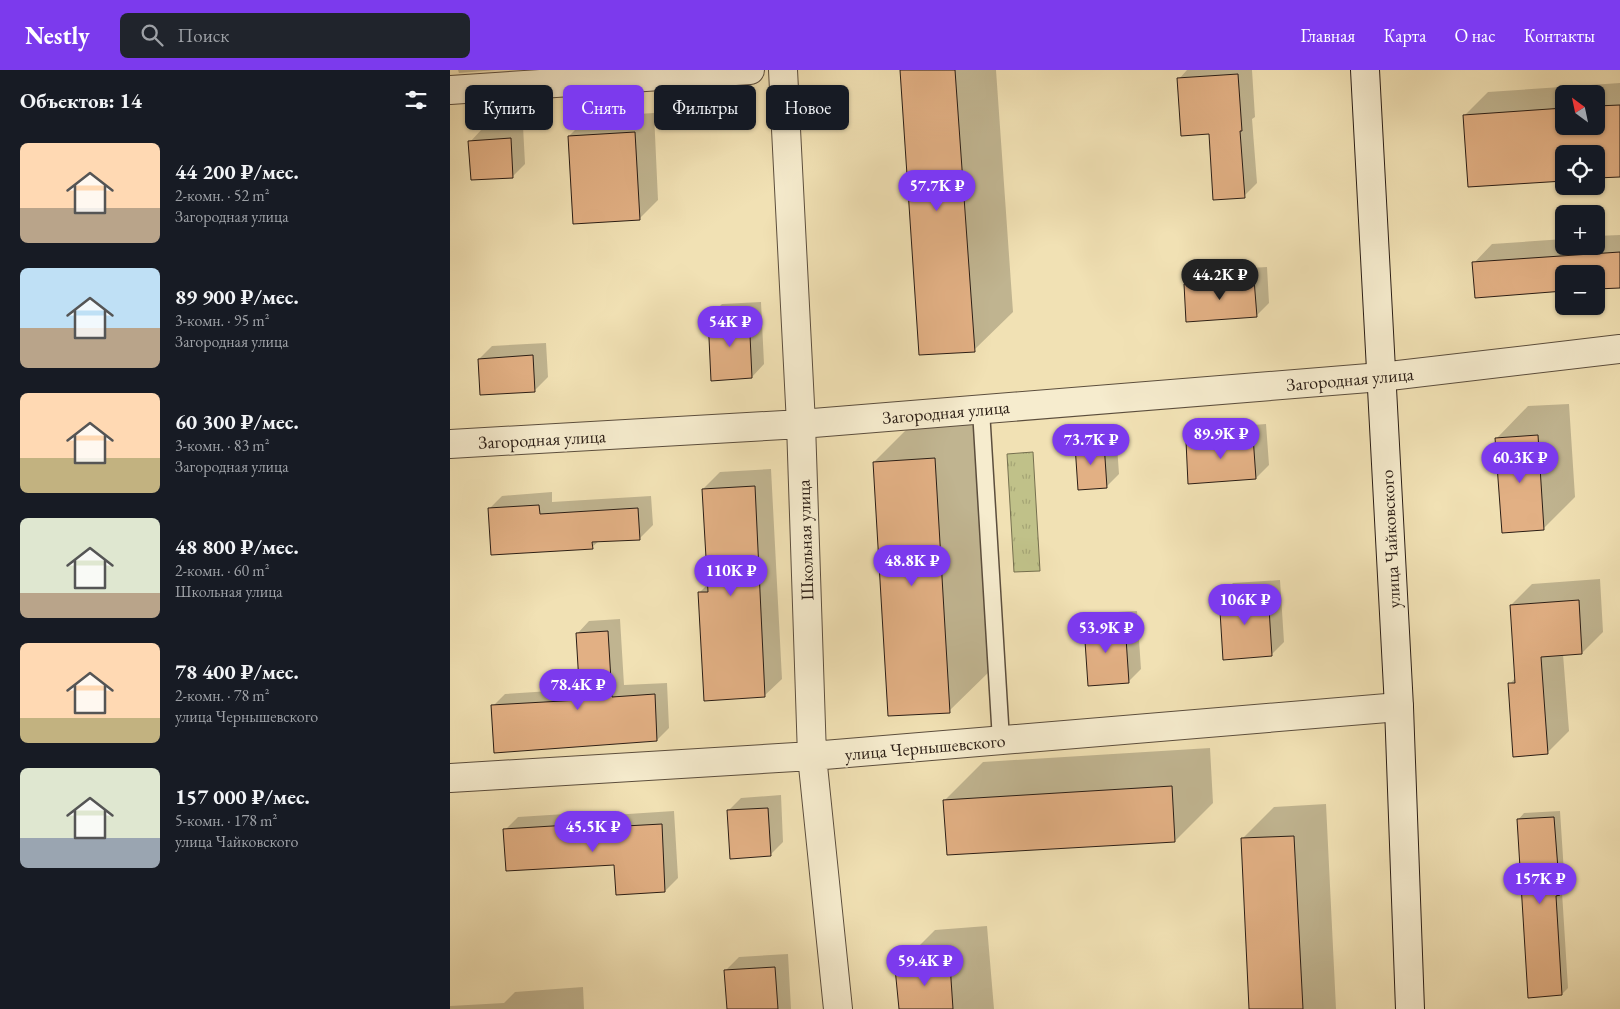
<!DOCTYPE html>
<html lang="ru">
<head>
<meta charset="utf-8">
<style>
  :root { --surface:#171b24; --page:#20242c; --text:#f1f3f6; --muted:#9ea1a6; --accent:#7c3aed }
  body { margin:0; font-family:"EB Garamond",serif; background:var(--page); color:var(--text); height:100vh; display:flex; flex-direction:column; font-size:19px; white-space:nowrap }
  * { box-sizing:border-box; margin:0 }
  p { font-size:16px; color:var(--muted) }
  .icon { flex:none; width:28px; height:28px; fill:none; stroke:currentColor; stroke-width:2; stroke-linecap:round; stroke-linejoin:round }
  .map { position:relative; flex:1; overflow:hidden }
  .sheet { display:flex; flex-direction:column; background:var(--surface); width:450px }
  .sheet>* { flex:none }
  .banner { position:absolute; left:15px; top:15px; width:475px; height:45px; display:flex; gap:10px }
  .needle { width:32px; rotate:327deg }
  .tools { position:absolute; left:1105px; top:15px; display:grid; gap:10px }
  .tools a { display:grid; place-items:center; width:50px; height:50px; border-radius:8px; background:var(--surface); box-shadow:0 1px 4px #0004; font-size:25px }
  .price { position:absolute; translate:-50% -42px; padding:0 11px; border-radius:18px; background:var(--accent); color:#fff; font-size:16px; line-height:32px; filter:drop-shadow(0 1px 2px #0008) }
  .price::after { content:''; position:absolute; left:50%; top:30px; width:15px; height:11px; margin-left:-8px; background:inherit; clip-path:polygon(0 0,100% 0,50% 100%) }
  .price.active { background:#222; color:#fff }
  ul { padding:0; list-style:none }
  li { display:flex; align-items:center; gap:15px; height:125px; padding:0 20px }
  li span { display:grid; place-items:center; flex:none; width:140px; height:100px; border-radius:8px; color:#555 }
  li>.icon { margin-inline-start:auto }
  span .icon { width:60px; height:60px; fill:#fffc; stroke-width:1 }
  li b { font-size:21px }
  h2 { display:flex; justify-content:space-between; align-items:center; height:60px; padding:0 20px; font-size:21px }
  .tag { padding:0 18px; border-radius:8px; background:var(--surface); box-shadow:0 1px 4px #0004; font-size:18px; line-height:45px }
  .tag.active { background:var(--accent); color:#fff }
  header { display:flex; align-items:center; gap:30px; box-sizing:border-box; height:70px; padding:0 25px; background:var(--accent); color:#fff }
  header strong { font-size:24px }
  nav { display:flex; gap:28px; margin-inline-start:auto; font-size:18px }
  .search { width:350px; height:45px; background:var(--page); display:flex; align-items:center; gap:12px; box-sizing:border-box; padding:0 18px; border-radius:8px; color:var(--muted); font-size:19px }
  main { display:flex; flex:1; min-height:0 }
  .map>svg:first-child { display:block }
  .park { fill:url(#park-tufts); stroke:#756f4f }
  .shadow { fill:#0003; fill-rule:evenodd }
  .building { fill:#e2b084; stroke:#2a1d15 }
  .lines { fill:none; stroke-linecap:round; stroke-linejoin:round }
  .lane-casing { stroke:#5c4e3d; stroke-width:19 }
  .street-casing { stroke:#5c4e3d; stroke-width:30 }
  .secondary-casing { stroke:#2a1d15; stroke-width:30 }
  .lane { stroke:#f6ecce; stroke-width:16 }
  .street { stroke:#f6ecce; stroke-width:28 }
  .secondary { stroke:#f6ecce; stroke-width:28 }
  .labels { text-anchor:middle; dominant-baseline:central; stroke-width:4; stroke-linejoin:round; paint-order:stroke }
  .street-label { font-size:18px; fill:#2a1d15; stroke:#f6ecce }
</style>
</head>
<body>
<header>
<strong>Nestly</strong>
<div class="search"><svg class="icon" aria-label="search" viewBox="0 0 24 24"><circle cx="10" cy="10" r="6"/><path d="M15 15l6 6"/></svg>Поиск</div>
<nav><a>Главная</a><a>Карта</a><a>О нас</a><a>Контакты</a></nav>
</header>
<main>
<section class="sheet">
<h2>Объектов: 14<svg class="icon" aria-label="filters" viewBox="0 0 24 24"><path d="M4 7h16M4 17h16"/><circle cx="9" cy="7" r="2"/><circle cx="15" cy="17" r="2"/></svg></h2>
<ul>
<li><span style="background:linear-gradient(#ffd9b3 65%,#b9a48a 0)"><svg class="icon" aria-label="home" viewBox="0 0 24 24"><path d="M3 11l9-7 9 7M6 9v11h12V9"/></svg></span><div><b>44 200 ₽/мес.</b><p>2-комн. · 52 m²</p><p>Загородная улица</p></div></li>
<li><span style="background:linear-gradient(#bfe0f5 60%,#b9a48a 0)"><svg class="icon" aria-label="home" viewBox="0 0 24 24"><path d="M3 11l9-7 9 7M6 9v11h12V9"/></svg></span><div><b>89 900 ₽/мес.</b><p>3-комн. · 95 m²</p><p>Загородная улица</p></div></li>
<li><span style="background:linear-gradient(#ffd9b3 65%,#c2b280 0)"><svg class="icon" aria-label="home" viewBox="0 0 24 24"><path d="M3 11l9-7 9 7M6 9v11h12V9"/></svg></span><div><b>60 300 ₽/мес.</b><p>3-комн. · 83 m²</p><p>Загородная улица</p></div></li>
<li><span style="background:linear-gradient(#dfe7d0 75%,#b9a48a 0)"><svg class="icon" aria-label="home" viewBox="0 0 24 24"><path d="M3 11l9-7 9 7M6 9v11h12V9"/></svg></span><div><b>48 800 ₽/мес.</b><p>2-комн. · 60 m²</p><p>Школьная улица</p></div></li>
<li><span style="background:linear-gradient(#ffd9b3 75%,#c2b280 0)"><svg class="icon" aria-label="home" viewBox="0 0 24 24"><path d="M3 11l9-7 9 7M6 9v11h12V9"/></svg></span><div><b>78 400 ₽/мес.</b><p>2-комн. · 78 m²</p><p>улица Чернышевского</p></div></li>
<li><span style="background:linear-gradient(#dfe7d0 70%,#9aa5b1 0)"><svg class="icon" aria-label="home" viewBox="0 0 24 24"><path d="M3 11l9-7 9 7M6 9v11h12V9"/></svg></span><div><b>157 000 ₽/мес.</b><p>5-комн. · 178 m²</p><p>улица Чайковского</p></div></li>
</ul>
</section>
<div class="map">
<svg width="1170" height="939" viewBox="0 0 1170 939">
  <defs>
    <pattern id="park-tufts" width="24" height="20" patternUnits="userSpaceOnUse" patternTransform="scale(1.25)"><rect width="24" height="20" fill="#c0c189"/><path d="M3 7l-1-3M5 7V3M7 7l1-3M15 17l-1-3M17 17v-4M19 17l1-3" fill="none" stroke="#a5a575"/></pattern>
  </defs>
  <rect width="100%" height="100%" fill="#f1e1b4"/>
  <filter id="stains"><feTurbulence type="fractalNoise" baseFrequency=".004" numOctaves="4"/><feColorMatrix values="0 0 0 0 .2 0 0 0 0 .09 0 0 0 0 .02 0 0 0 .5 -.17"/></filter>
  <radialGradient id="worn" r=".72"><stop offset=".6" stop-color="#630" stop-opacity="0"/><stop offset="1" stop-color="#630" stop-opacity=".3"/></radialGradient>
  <path class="park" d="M 583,382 L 590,501 L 564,502 L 557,384 Z"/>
  <path class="shadow" d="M 8,0 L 46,0 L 9,3 Z
    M 451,0 L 546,0 L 563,242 L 524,280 Z
    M 737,0 L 802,0 L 805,47 L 802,49 L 807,113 L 794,126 L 729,9 Z
    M 1170,13 L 1170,105 L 1146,84 L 1114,84 L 1014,46 L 1038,22 ZM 1114,24 L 1146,24 L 1146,56 L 1114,56 Z
    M 204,43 L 208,130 L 189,149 L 119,66 L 138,47 Z
    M 73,56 L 75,94 L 62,107 L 20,72 L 32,59 Z
    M 1170,165 L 1170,216 L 1146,204 L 1114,204 L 1024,193 L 1042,174 L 1114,169 L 1114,176 L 1146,176 L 1146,166 Z
    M 817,197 L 819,233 L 806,246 L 735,214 L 748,201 Z
    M 311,232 L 314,294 L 302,307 L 259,247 L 272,234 Z
    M 96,273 L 98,307 L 85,320 L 29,289 L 42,276 Z
    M 1119,334 L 1125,427 L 1093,459 L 1047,368 L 1078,336 Z
    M 527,346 L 542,599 L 499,641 L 424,392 L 466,350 Z
    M 816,354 L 819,395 L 806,408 L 737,372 L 750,359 Z
    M 666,361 L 669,404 L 656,417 L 626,375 L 639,362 Z
    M 321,399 L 332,609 L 314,626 L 249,523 L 258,514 L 253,419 L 270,402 Z
    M 102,422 L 102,432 L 201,426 L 203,455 L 190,468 L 149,471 L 142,477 L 39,439 L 52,426 Z
    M 1150,509 L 1153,562 L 1132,583 L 1113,584 L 1119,661 L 1097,683 L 1060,614 L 1066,607 L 1061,535 L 1082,514 Z
    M 830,510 L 834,572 L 821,585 L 770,526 L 783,513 Z
    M 687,541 L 691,599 L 678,612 L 635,556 L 648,543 Z
    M 170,549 L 174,615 L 217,613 L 219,658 L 207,670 L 43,636 L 55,624 L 131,619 L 127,564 L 139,551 Z
    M 760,678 L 763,733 L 725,771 L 495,730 L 533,692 Z
    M 331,725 L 333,772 L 320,785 L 278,741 L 291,728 Z
    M 876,734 L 886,939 L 800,939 L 792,769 L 824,737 Z
    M 224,741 L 228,808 L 215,821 L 165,794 L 55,760 L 68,747 L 131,743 L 132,747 Z
    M 1110,741 L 1115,818 L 1112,822 L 1118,918 L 1112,924 L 1068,750 L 1074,743 Z
    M 537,856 L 544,939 L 450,939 L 446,899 L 485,860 Z
    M 338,884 L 341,939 L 278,939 L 276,900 L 289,887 Z
    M 133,917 L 134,939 L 0,939 L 0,936 L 54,933 L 65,922 Z"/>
  <path class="building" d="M 450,0 L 505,0 L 525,282 L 469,285 Z
    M 788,4 L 792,61 L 790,61 L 795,128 L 763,130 L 759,64 L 731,66 L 727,8 Z
    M 1170,35 L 1170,107 L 1146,108 L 1146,84 L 1114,84 L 1114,111 L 1018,117 L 1013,45 L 1114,38 L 1114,56 L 1146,56 L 1146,36 Z
    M 185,62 L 190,150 L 123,154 L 118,66 Z
    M 61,68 L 63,108 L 21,110 L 18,71 Z
    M 1170,182 L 1170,218 L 1146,219 L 1146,204 L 1114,204 L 1114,221 L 1025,228 L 1022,192 Z
    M 804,209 L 807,247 L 736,252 L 734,214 Z
    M 299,244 L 302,308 L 261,311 L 258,247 Z
    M 83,285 L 85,322 L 30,325 L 28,289 Z
    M 1088,365 L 1094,460 L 1052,463 L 1045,368 Z
    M 803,366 L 806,409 L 738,414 L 736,371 Z
    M 654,373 L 657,418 L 628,420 L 625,375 Z
    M 485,388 L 500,643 L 438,646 L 423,392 Z
    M 305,416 L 315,627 L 254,631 L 248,522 L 258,522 L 252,419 Z
    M 89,435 L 90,444 L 188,438 L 190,470 L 142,472 L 143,479 L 41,485 L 38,438 Z
    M 818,522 L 822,586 L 773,590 L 769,525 Z
    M 1129,530 L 1132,584 L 1091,587 L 1098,684 L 1063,687 L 1058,613 L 1065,613 L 1060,535 Z
    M 675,553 L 679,613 L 638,616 L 634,556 Z
    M 158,561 L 162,627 L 205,624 L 207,671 L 44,683 L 41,635 L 130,630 L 126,563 Z
    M 722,716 L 725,772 L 497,785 L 493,730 Z
    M 318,738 L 321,786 L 280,789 L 277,740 Z
    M 1104,747 L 1110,825 L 1106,826 L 1112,925 L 1078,928 L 1067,749 Z
    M 212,754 L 215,822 L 166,825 L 164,795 L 56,801 L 53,759 L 119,755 L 119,759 Z
    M 844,766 L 853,939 L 799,939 L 791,768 Z
    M 500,894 L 503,939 L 449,939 L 445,898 Z
    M 325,897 L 328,939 L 277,939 L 274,900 Z"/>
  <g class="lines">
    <defs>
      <path id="lane" d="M 531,340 L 551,670"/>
      <path id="street" d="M 333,0 L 351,354 L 362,686 L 388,939
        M 0,20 L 300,0
        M 0,374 L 351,354 L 931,307 L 1170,279
        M 0,708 L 362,686 L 949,637"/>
      <path id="secondary" d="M 915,0 L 949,637 L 960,939"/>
    </defs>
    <use href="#lane" class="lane-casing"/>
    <use href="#street" class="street-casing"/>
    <use href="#secondary" class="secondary-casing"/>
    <use href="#lane" class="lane"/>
    <use href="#street" class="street"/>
    <use href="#secondary" class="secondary"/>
  </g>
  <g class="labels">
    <g class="street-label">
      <text transform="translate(900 309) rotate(-5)">Загородная улица</text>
      <text transform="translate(496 342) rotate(-5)">Загородная улица</text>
      <text transform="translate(92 369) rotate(-3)">Загородная улица</text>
      <text transform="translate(940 469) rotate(-93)">улица Чайковского</text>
      <text transform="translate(355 470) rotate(-92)">Школьная улица</text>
      <text transform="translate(475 677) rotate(-5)">улица Чернышевского</text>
    </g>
  </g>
  <rect width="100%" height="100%" filter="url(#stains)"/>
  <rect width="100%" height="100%" fill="url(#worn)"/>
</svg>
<div class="tools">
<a><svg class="needle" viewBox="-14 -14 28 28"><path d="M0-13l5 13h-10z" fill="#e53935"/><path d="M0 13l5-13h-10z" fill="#9ea1a6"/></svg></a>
<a><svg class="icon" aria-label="locate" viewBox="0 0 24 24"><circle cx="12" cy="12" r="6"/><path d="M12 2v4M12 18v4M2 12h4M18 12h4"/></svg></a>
<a>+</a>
<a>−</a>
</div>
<b class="price" style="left:487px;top:142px">57.7K ₽</b>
<b class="price active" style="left:770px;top:231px">44.2K ₽</b>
<b class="price" style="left:280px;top:278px">54K ₽</b>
<b class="price" style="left:771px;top:390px">89.9K ₽</b>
<b class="price" style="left:641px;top:396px">73.7K ₽</b>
<b class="price" style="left:1070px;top:414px">60.3K ₽</b>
<b class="price" style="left:462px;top:517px">48.8K ₽</b>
<b class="price" style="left:281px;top:527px">110K ₽</b>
<b class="price" style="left:795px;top:556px">106K ₽</b>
<b class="price" style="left:656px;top:584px">53.9K ₽</b>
<b class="price" style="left:128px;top:641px">78.4K ₽</b>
<b class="price" style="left:143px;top:783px">45.5K ₽</b>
<b class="price" style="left:1090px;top:835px">157K ₽</b>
<b class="price" style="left:475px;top:917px">59.4K ₽</b>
<div class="banner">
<a class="tag">Купить</a>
<a class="tag active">Снять</a>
<a class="tag">Фильтры</a>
<a class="tag">Новое</a>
</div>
</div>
</main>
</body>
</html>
